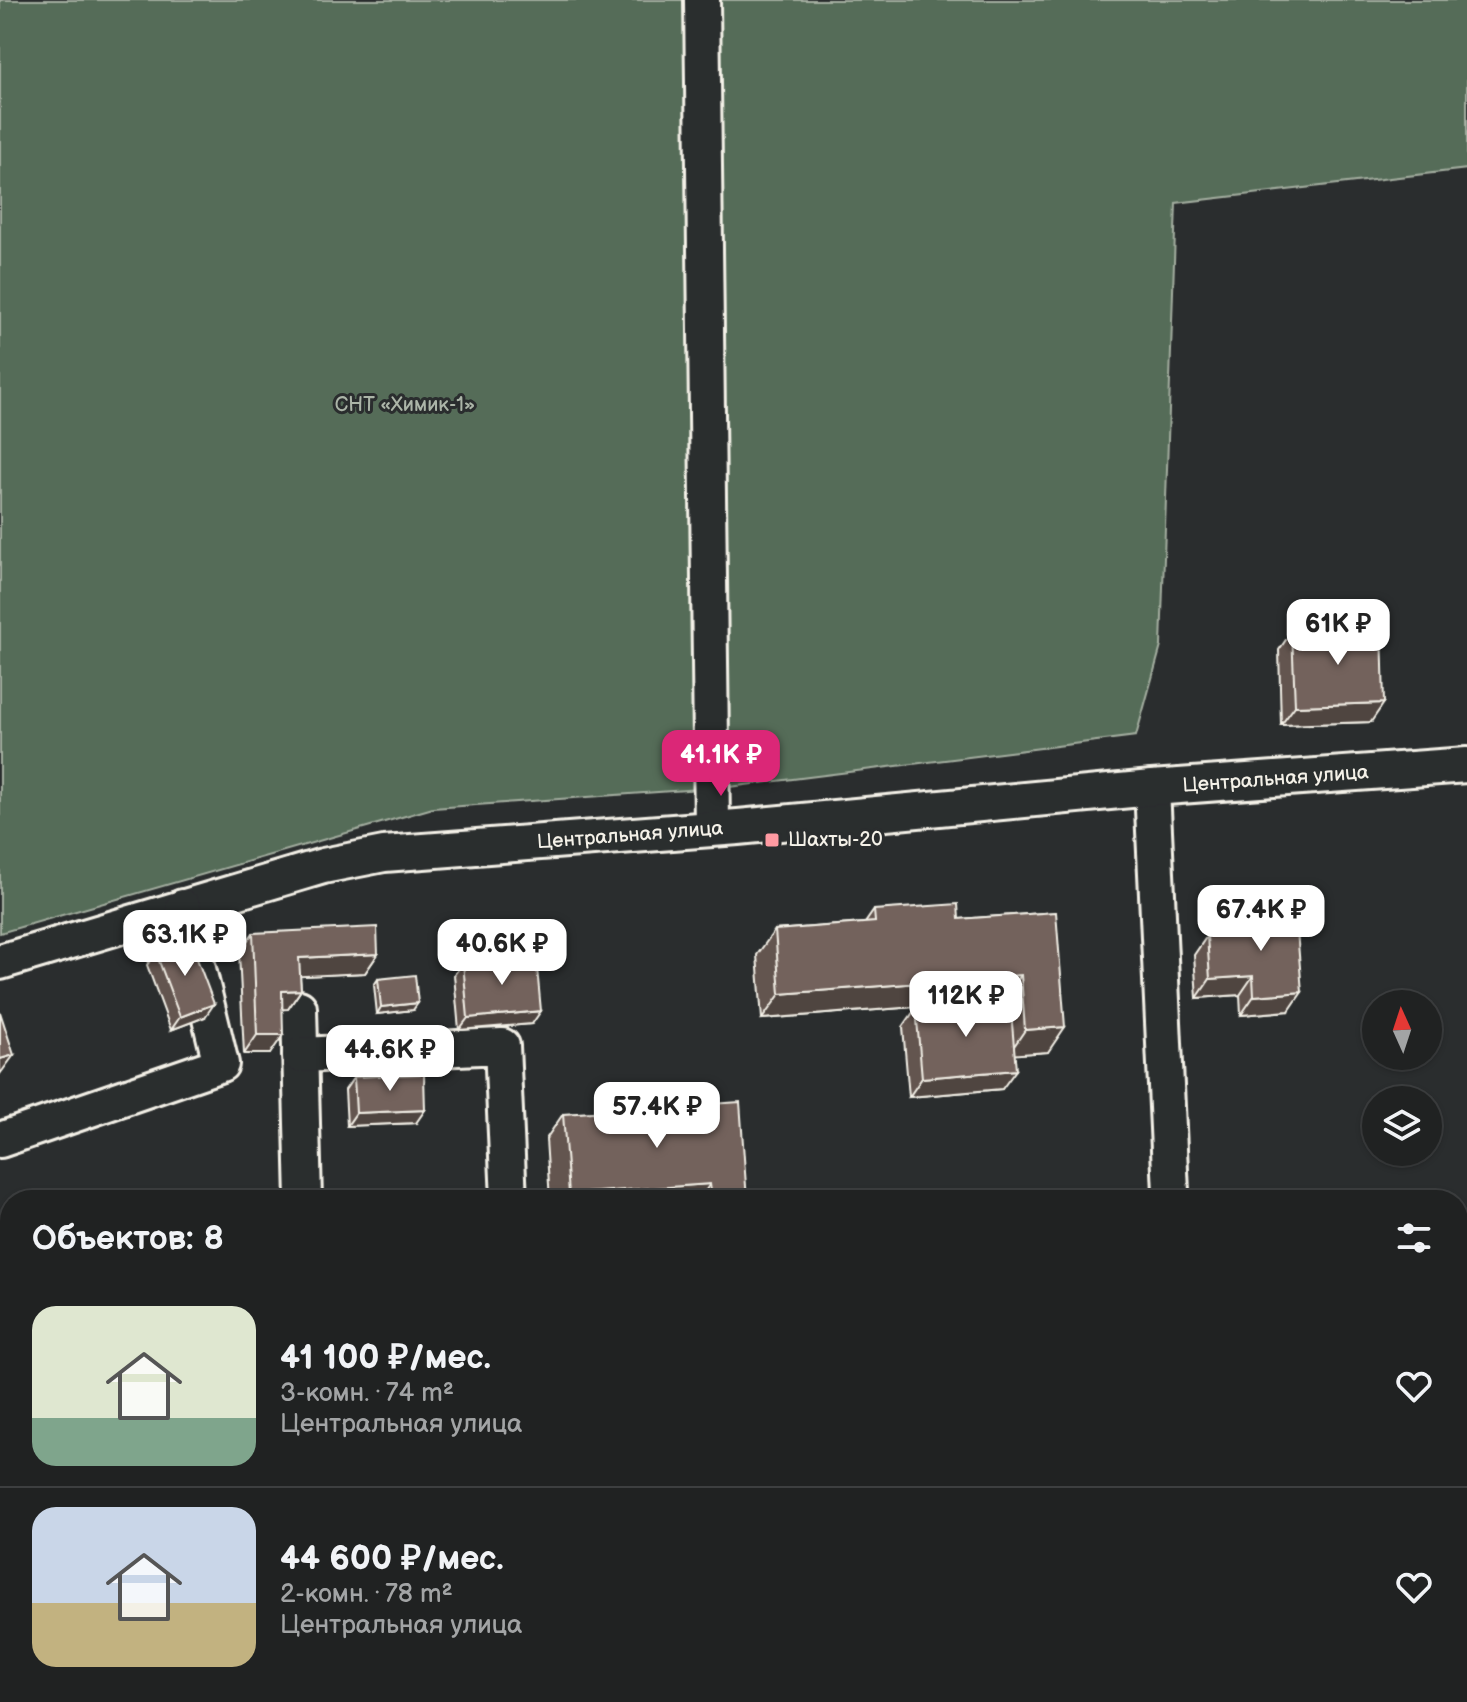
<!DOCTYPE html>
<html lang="ru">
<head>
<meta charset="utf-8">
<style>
  :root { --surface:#202222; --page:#282a2a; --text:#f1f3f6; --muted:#a2a4a5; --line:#3d3f40; --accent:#db2777 }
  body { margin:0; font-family:"Balsamiq Sans",sans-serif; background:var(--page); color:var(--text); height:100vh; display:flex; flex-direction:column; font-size:30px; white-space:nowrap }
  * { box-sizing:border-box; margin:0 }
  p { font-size:26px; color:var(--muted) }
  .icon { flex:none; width:44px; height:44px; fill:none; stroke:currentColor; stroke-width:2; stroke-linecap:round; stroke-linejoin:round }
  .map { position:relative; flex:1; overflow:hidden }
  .details { position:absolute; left:0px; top:1190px; width:1468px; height:512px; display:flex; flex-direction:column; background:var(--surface); border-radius:32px 32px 0 0; box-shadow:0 2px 6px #0004,0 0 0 2px var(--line) }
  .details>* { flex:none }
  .needle { width:52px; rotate:357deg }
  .controls { position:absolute; left:1362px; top:990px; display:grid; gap:16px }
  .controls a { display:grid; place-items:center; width:80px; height:80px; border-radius:50%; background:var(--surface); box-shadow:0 2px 6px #0004,0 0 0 2px var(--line); font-size:40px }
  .price { position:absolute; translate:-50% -68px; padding:0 18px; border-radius:16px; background:#fff; color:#222; font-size:26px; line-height:52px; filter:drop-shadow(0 2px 4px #0008) }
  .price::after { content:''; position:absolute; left:50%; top:48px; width:24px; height:18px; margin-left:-12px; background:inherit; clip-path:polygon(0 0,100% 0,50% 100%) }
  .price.current { background:var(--accent); color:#fff }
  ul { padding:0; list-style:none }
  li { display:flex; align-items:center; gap:24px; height:200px; padding:0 32px }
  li+li { border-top:2px solid var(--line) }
  li span { display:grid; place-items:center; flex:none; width:224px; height:160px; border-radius:24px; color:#555 }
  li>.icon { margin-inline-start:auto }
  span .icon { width:96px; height:96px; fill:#fffc; stroke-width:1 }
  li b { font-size:34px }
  h2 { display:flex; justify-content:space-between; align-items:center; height:96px; padding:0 32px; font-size:34px }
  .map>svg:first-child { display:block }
  .green { fill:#556c59; stroke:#a4aea0; stroke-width:2 }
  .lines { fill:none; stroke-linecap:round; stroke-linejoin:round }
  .minor-casing { stroke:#f4f1e8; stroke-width:40 }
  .minor { stroke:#2a2d2e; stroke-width:34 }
  .wall { fill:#63544f; stroke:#f4f1e8; stroke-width:2 }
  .shaded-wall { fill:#504540; stroke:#f4f1e8; stroke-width:2 }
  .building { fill:#73625c; stroke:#f4f1e8; stroke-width:2 }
  .poi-dot { fill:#ff9aa2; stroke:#2a2d2e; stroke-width:3 }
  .labels { text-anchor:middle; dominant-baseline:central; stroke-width:6; stroke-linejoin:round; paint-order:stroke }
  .park-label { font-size:20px; fill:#acb5a8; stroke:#2a2d2e }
  .street-label { font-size:20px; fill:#f4f1e8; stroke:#2a2d2e }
  .poi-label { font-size:20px; fill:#f4f1e8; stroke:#2a2d2e; text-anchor:start }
</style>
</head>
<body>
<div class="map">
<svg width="1467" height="1702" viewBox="0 0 1467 1702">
  <rect width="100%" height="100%" fill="#2a2d2e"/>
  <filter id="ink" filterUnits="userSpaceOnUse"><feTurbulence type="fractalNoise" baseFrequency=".0125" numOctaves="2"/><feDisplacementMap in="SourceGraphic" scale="16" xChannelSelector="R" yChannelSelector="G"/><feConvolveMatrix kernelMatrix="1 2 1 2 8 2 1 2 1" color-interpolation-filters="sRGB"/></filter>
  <g filter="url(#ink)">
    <path class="green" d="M 0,0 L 1467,0 L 1467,169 L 1176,203 L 1161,646 L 1136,736 L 729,787 L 433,808 L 0,933 Z
      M 1458,1651 L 1467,1654 L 1467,1702 L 496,1702 L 506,1692 L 1458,1692 Z
      M 57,1692 L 271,1692 L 311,1702 L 57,1702 Z"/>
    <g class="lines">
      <defs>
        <g id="minor">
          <path d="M 702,0 L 712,827"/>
          <path d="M 1152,788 L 1171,1192"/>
          <path id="s1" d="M 0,962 L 323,866 L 384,854 L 738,827 L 1152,788 L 1467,765"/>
          <path d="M 299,1008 L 304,1200"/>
          <path d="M 300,1055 L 502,1046 L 509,1200"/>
          <path d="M 0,1140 L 221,1064 L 183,907"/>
          <path d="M 0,1263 L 10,1263"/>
          <path d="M 0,1330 L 10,1330"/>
          <path d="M 0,1645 L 10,1645"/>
        </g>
      </defs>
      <use href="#minor" class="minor-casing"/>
      <use href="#minor" class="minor"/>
    </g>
    <path class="wall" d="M 1292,631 L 1371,722 L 1281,725 L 1279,650 Z
      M 874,910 L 959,919 L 1056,912 L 1048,1052 L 1014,1054 L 1002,1089 L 909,1097 L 903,1027 L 916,1008 L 1004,1000 L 762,1019 L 757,955 L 775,930 L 865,923 Z
      M 1251,910 L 1289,1011 L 1241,1015 L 1240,995 L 1197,998 L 1194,955 L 1207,936 L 1238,933 L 1238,929 Z
      M 253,933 L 378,954 L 365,973 L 300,976 L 301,990 L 288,1009 L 282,1009 L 270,1054 L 244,1054 L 239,952 Z
      M 156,953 L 205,1017 L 171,1030 L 147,965 Z
      M 463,963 L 532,1024 L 459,1030 L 454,975 Z
      M 378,979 L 413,1010 L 377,1014 L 374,985 Z
      M 354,1077 L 416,1123 L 347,1126 L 345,1090 Z
      M 563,1114 L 747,1200 L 550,1200 L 546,1139 Z"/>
    <path class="shaded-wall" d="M 1384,703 L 1371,722 L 1281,725 L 1295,706 Z
      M 378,954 L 365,973 L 286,977 L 299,958 Z
      M 1021,975 L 1004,1000 L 762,1019 L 780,994 Z
      M 1253,976 L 1240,995 L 1197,998 L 1210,979 Z
      M 301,990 L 288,1009 L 268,1010 L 282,991 Z
      M 1302,992 L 1289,1011 L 1241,1015 L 1254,996 Z
      M 418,1003 L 413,1010 L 377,1014 L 381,1007 Z
      M 214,1004 L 205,1017 L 171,1030 L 180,1017 Z
      M 541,1011 L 532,1024 L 459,1030 L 468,1018 Z
      M 1065,1027 L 1048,1052 L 1008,1055 L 1025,1030 Z
      M 257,1035 L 283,1035 L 270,1054 L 244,1054 Z
      M 14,1055 L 0,1074 L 0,1059 Z
      M 1016,1070 L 1002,1089 L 909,1097 L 922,1078 Z
      M 425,1110 L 416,1123 L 347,1126 L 356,1113 Z
      M 710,1184 L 699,1200 L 564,1200 L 569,1194 Z
      M 7,1387 L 0,1397 L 0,1388 Z
      M 0,1554 L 10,1554 L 10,1578 L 0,1579 Z"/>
    <path class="building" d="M 1382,627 L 1384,703 L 1295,706 L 1292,631 Z
      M 958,904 L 959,919 L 1056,912 L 1065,1027 L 1025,1030 L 1021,975 L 780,994 L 775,930 L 875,922 L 874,910 Z
      M 1295,906 L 1302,992 L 1254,996 L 1253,976 L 1210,979 L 1207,936 L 1253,932 L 1251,910 Z
      M 377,927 L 378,954 L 299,958 L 301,990 L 282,991 L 283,1035 L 257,1035 L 253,933 Z
      M 190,940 L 214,1004 L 180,1017 L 156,953 Z
      M 536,957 L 541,1011 L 468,1018 L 463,963 Z
      M 415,975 L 418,1003 L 381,1007 L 378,979 Z
      M 1010,1000 L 1016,1070 L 922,1078 L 916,1008 Z
      M 0,1012 L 14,1055 L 0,1059 Z
      M 424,1074 L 425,1110 L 356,1113 L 354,1077 Z
      M 740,1102 L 747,1200 L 712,1200 L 710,1184 L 569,1194 L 563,1114 Z
      M 0,1329 L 5,1329 L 7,1387 L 0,1388 Z
      M 0,1488 L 10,1488 L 10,1554 L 0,1554 Z"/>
  </g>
  <rect class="poi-dot" x="764" y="832" width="16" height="16" rx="4"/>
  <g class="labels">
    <g class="park-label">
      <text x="405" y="405">СНТ «Химик-1»</text>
    </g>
    <g class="street-label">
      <text stroke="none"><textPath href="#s1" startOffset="1294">Центральная улица</textPath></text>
      <text stroke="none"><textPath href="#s1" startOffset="646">Центральная улица</textPath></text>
    </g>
    <g class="poi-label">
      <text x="788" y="840">Шахты-20</text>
    </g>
  </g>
</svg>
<div class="controls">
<a><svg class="needle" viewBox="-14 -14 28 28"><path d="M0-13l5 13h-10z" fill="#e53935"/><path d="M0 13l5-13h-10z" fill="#a2a4a5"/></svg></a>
<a><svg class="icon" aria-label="layers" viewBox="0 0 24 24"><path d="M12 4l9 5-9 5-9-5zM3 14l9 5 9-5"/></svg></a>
</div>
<b class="price" style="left:1338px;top:667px">61K ₽</b>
<b class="price current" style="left:721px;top:798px">41.1K ₽</b>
<b class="price" style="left:1261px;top:953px">67.4K ₽</b>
<b class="price" style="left:185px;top:978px">63.1K ₽</b>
<b class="price" style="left:502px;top:987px">40.6K ₽</b>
<b class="price" style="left:966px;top:1039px">112K ₽</b>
<b class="price" style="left:390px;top:1093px">44.6K ₽</b>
<b class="price" style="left:657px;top:1150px">57.4K ₽</b>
<section class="details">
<h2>Объектов: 8<svg class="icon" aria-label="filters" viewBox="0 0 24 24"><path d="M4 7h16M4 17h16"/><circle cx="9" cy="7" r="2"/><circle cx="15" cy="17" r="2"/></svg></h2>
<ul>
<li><span style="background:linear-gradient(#dfe7d0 70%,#7fa58c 0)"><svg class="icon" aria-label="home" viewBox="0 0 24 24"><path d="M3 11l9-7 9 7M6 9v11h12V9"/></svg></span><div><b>41 100 ₽/мес.</b><p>3-комн. · 74 m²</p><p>Центральная улица</p></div><svg class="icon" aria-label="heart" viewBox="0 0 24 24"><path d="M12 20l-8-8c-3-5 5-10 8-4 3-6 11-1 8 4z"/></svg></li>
<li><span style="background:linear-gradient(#c9d6e8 60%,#c2b280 0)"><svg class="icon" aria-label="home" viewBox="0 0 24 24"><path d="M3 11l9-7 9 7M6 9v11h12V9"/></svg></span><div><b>44 600 ₽/мес.</b><p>2-комн. · 78 m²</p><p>Центральная улица</p></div><svg class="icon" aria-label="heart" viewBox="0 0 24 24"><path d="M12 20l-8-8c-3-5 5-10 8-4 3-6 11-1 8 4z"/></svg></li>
</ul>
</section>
</div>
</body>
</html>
